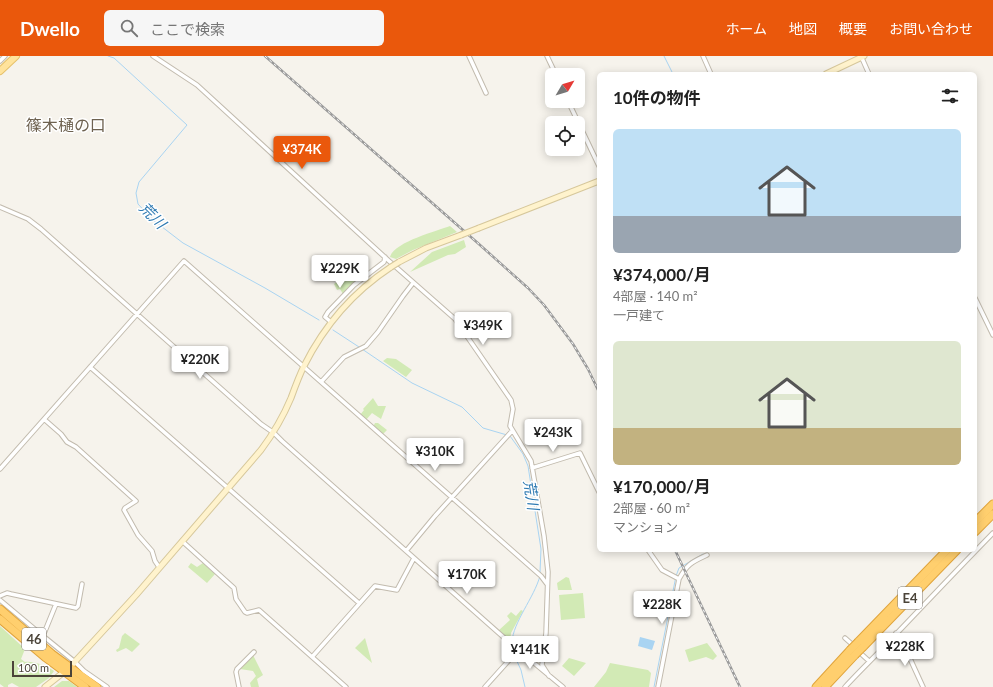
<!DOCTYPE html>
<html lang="ja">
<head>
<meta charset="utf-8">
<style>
  :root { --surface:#fff; --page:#f6f6f6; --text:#222; --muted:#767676; --accent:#ea580c }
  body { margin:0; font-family:Lato,"Noto Sans JP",sans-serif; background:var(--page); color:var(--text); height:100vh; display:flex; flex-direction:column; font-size:15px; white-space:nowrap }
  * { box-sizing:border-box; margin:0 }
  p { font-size:13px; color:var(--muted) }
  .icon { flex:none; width:22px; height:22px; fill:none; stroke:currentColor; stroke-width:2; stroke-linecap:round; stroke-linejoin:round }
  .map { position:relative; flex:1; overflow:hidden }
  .details { position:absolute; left:597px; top:16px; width:380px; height:480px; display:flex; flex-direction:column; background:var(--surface); border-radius:6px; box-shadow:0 2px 10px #0003 }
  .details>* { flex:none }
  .needle { width:26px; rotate:52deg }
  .tools { position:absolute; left:545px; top:12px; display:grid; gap:8px }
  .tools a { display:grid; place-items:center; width:40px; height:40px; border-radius:6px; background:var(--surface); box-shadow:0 2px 10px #0003; font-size:20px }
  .scale { position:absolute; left:12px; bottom:10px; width:60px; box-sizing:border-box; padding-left:4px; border:2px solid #4b4439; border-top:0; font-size:11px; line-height:14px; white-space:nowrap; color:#4b4439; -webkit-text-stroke:3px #fff; paint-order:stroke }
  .price { position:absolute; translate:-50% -34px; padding:0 9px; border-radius:4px; background:#fff; color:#222; font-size:13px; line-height:26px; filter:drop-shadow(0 1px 2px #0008) }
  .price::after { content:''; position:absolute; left:50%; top:24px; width:12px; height:9px; margin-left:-6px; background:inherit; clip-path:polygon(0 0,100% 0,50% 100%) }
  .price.on { background:var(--accent); color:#fff }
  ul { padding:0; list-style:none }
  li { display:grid; align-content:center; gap:8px; height:212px; padding:0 16px }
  li span { display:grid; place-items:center; height:124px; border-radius:6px; color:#555 }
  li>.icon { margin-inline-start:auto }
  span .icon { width:72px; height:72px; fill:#fffc; stroke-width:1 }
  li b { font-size:17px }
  h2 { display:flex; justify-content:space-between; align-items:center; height:48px; padding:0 16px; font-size:17px }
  header { display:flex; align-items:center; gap:24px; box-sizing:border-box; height:56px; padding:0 20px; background:var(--accent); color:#fff }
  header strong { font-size:19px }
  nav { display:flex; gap:22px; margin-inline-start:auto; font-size:14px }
  .search { width:280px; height:36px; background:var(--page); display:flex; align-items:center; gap:10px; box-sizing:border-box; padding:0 14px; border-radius:6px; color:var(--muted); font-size:15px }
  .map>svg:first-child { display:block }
  .green { fill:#d2eab5 }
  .water { fill:#a9d4f2 }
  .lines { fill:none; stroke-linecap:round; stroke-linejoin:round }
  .stream { stroke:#a9d4f2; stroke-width:1 }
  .street-casing { stroke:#c2bbae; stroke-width:5.5 }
  .secondary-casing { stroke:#d6c79b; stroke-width:7 }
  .primary-casing { stroke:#e6c16a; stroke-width:8 }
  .highway-casing { stroke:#e0a43c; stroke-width:9 }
  .street { stroke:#fff; stroke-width:3.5 }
  .secondary { stroke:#fff3cd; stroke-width:5 }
  .primary { stroke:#ffe39c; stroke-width:6 }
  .highway { stroke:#ffcf6e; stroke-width:7 }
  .rail-casing { stroke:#9a9a9a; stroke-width:2.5 }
  .rail { stroke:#fff; stroke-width:1; stroke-dasharray:3; stroke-linecap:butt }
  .secondary-bridge-casing { stroke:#d6c79b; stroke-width:7; stroke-linecap:butt }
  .highway-bridge-casing { stroke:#e0a43c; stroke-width:9; stroke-linecap:butt }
  .secondary-bridge { stroke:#fff3cd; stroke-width:5 }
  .highway-bridge { stroke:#ffcf6e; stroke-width:7 }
  .labels { text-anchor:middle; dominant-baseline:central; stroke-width:3; stroke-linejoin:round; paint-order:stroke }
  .shield { fill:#fff; stroke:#817c74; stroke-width:1 }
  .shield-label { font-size:13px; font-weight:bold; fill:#4b4439 }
  .water-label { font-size:15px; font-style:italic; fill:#2e7ab2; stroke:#fff }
  .quarter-label { font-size:16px; fill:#6e6250; stroke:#fff }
</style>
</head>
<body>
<header>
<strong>Dwello</strong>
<div class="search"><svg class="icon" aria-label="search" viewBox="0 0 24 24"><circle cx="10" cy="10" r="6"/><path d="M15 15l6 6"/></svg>ここで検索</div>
<nav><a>ホーム</a><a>地図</a><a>概要</a><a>お問い合わせ</a></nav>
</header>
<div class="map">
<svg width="993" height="631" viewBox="0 0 993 631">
  <rect width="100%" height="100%" fill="#f6f3ec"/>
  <path class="green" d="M 450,170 L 457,176 L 413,194 L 396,203 L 390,201 C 394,186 437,175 450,170 Z
    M 464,184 L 466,191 L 455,198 L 448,199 L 410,216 L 432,196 Z
    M 346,214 L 353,223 L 357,221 L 359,223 L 343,238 L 340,233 L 337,234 L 334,228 L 338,225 L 336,222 Z
    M 387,302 L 396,303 L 412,314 L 406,321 L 383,305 Z
    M 373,342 L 378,350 L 386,350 L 381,363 L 372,357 L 366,364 L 360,359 L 364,354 L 363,353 Z
    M 375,367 L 378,367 L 387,374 L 382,379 L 373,371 Z
    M 191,507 L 197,511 L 203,507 L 215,518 L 207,527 L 188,511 Z
    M 566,521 L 569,522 L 572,534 L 558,534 L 557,527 Z
    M 583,537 L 585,562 L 561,564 L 559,539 Z
    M 521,554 L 523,555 L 511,577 L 510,586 L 498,575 L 510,564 L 507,560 L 511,556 L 516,560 Z
    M 0,570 L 25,593 L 21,603 L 25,606 C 34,605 47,610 54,615 L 49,622 L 36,631 L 19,631 L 12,627 L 8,629 L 8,631 L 4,631 L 0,628 Z
    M 125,577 L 140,588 L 132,596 L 126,592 L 117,596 L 116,594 L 119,592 L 122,580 Z
    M 365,582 L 372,607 L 355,592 Z
    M 707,587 L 717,600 L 713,604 L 706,601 L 689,606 L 685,594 Z
    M 253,599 L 263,619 L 257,623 L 259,631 L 251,631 L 250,627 L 256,620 L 253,615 L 240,613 Z
    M 569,602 L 586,607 L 574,620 L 562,610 Z
    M 610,607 L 648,614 L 651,617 L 649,631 L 594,631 L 606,616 Z
    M 62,625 L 69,625 L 77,631 L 54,631 Z"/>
  <path class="water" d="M 640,581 L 655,585 L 652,594 L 638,590 Z"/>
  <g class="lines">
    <path class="stream" d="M 108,0 L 114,2 L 187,69 L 139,126 L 136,137 L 138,148 L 153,164 L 183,187 L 265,232 L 319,264
      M 664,0 L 673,18
      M 333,274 L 359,291
      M 362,293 L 412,327 L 462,351 L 483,372 L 507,379
      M 510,380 L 523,398 L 528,410 L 541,493 L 540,516
      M 707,496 L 710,494
      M 512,586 C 513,566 534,542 540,520
      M 513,592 L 514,598
      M 515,601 L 521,614 L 525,631
      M 654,631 L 676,520 L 679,512 L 703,498"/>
    <defs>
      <path id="street" d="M 153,0 L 197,29 L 389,205 L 455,263 L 511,344 L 513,353 L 510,370 L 531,405 L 544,480 L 548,516 L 546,577 L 542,609 L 549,620
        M 469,0 L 486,37
        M 547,0 L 556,19
        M 703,0 L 711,18
        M 861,0 L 869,18
        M 0,5 L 5,0
        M 568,45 L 599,110
        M 0,151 L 28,163 L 41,173 L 261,368 L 274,377 L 282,385 L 510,587 L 563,631
        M 975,242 L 993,279
        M 331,266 L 325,261 L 328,256 L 354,229 L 384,206 L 385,201
        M 90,311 L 359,547
        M 321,326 L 541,520 L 547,528
        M 45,364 L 61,378 L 67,386 L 76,391 L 136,445 L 125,452 L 124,454 L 138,479 L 152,495 L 155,505 L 159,511
        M 532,412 L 580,397 L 599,436
        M 0,413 L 184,205 L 321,326 L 344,301 L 366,290 L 378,276 L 403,240 L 413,227
        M 182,485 L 234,532 L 236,543 L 245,556 L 247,557 L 259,554 L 346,631
        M 648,494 L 662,514 L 679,523
        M 406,495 L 435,460 L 512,375
        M 0,540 L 7,537 L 11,538 L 76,552 L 78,550 L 82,528
        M 0,544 L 43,580 L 56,548
        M 896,577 L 902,585 L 923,631
        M 43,580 L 75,606 L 84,615 L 107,631
        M 845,582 L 854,590
        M 882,594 L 902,585
        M 858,595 L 869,605
        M 312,601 L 375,530 L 397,534 L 414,502
        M 239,631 L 236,616 L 237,613 L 254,596
        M 485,631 L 512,601 L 522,597
        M 658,631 L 679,523 C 687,508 692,506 707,499
        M 845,631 C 857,618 869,606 881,594 C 918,555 955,516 993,477"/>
      <path id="secondary" d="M 826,18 L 864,0
        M 479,172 L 599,125
        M 399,206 L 426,192 L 461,179
        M 45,631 L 69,612 L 136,539 L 261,394 C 273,378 283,361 291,342 C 295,331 299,320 304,310 C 324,270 353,236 391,211"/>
      <path id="primary" d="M 0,15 L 16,0"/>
      <path id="highway" d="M 975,466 L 993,448
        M 975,476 L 993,458
        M 0,553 L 52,598 L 97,631
        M 0,563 L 46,602 L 85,631
        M 858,586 L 947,494
        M 863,591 L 957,494
        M 816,631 L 850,594
        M 825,631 L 855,599"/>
    </defs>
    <use href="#street" class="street-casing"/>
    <use href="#secondary" class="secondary-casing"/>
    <use href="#primary" class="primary-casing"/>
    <use href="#highway" class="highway-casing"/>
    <use href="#street" class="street"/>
    <use href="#secondary" class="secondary"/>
    <use href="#primary" class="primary"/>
    <use href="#highway" class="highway"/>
    <defs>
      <path id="rail" d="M 265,0 L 480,189 L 528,232 L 544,249 L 573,288 L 588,313 L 599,336
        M 675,494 L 740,631"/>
    </defs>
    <use href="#rail" class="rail-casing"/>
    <use href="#rail" class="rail"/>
    <defs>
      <path id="secondary-bridge" d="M 461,179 L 479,172
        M 391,211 L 399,206"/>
      <path id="highway-bridge" d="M 850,594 L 858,586
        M 855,599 L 863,591"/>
    </defs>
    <use href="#secondary-bridge" class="secondary-bridge-casing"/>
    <use href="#highway-bridge" class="highway-bridge-casing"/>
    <use href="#secondary-bridge" class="secondary-bridge"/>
    <use href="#highway-bridge" class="highway-bridge"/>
  </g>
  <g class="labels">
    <g class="shield">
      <rect x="898" y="531" width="24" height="22" rx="3"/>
      <rect x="22" y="572" width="24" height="22" rx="3"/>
    </g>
    <g class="shield-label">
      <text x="910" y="542">E4</text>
      <text x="34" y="583">46</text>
    </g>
    <g class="water-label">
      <text transform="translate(153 159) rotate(45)">荒川</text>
      <text transform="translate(532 439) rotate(81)">荒川</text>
    </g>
    <g class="quarter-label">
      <text x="66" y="68">篠木樋の口</text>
    </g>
  </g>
</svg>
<div class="tools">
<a><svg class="needle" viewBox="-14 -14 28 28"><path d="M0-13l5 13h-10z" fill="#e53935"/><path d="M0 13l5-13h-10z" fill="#767676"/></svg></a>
<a><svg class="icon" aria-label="locate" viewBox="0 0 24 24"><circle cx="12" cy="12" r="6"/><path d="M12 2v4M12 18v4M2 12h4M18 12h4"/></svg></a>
</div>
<div class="scale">100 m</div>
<b class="price on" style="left:302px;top:114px">¥374K</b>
<b class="price" style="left:340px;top:233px">¥229K</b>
<b class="price" style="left:483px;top:290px">¥349K</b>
<b class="price" style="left:200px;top:324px">¥220K</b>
<b class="price" style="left:553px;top:397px">¥243K</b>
<b class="price" style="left:435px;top:416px">¥310K</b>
<b class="price" style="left:467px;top:539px">¥170K</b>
<b class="price" style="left:662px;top:569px">¥228K</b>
<b class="price" style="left:905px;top:611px">¥228K</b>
<b class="price" style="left:530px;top:614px">¥141K</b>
<section class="details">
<h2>10件の物件<svg class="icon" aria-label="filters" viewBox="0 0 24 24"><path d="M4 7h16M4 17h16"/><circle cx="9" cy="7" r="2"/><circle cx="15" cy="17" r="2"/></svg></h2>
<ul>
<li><span style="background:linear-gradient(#bfe0f5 70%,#9aa5b1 0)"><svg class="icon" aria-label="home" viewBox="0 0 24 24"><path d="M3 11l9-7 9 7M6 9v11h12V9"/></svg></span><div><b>¥374,000/月</b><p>4部屋 · 140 m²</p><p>一戸建て</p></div></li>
<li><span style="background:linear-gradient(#dfe7d0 70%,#c2b280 0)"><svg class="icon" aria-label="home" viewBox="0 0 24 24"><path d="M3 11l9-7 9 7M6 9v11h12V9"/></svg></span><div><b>¥170,000/月</b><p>2部屋 · 60 m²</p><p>マンション</p></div></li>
</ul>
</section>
</div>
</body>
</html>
